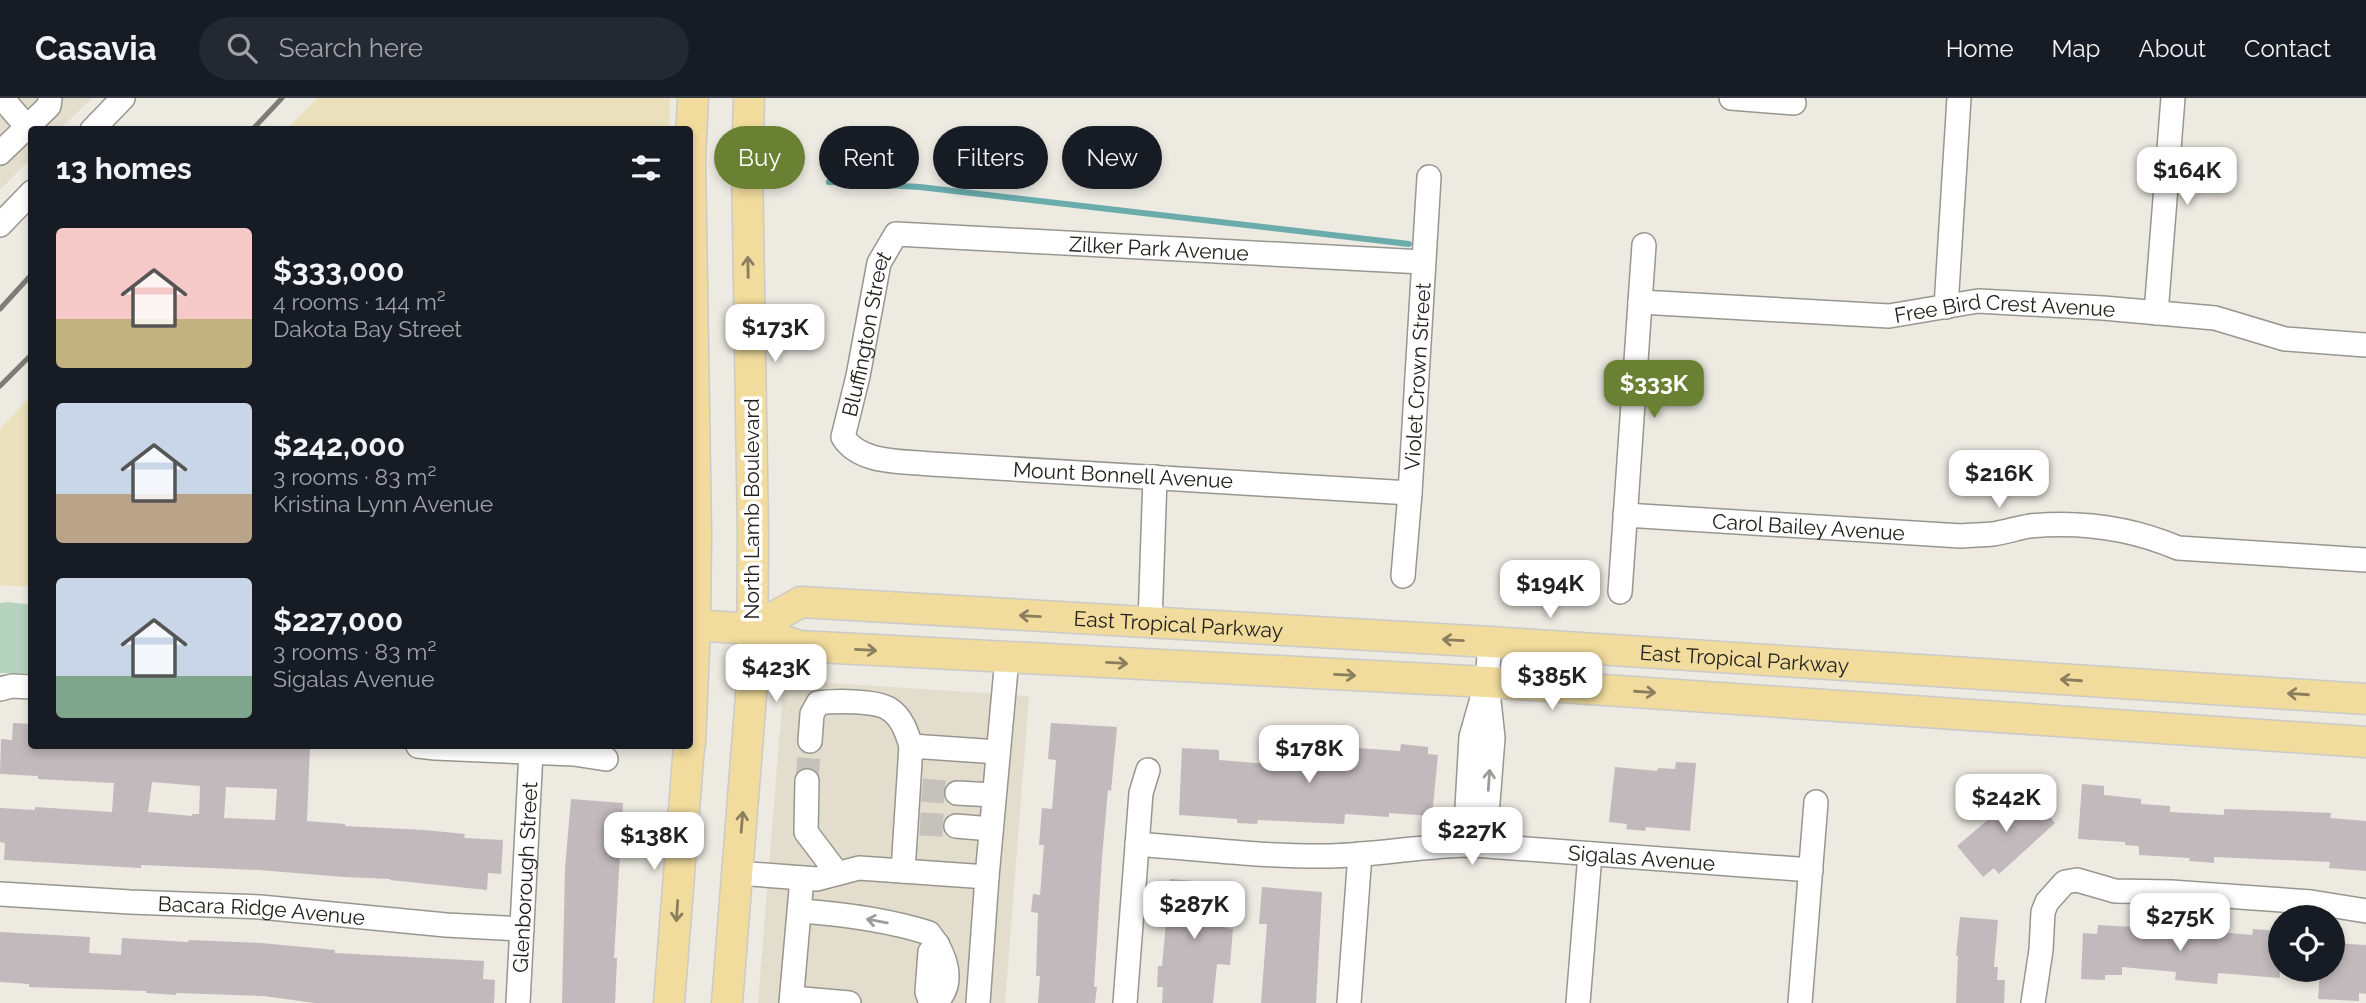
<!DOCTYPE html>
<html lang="en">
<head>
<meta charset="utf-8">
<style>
  :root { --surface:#171b24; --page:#242831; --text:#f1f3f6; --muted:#9ea1a6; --line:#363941; --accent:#6a8032 }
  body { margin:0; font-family:Raleway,sans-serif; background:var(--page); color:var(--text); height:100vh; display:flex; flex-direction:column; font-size:26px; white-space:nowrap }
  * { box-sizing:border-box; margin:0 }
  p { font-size:23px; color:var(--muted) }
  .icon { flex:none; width:38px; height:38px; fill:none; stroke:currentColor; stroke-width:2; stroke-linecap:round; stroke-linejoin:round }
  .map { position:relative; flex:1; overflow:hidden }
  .sheet { position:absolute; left:28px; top:28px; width:665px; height:623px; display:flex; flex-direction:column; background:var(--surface); border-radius:7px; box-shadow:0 4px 10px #0003 }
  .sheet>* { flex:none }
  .guide { position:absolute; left:714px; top:28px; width:665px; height:63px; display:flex; gap:14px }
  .buttons { position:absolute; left:2268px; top:807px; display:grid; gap:14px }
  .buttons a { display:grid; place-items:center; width:77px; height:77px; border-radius:50%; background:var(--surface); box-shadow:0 4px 10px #0003; font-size:35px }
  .price { position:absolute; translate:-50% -60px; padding:0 16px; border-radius:14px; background:#fff; color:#222; font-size:23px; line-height:46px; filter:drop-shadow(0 2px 4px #0008) }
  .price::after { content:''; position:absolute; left:50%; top:42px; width:21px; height:16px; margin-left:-10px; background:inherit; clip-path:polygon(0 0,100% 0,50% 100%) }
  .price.selected { background:var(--accent); color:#fff }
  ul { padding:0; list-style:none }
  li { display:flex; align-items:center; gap:21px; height:175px; padding:0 28px }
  li span { display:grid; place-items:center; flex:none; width:196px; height:140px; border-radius:7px; color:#555 }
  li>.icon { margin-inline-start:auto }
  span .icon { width:84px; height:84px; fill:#fffc; stroke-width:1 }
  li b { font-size:30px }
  h2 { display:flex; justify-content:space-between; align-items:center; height:84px; padding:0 28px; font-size:30px }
  .tag { padding:0 24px; border-radius:32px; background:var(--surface); box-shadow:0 4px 10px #0003; font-size:24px; line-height:63px }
  .tag.selected { background:var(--accent); color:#fff }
  header { display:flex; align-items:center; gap:42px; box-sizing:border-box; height:98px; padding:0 35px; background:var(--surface); border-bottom:2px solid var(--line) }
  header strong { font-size:33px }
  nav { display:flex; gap:38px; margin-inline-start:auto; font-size:24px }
  .search { width:490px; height:63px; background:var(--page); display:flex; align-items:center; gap:18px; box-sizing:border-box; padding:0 24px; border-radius:38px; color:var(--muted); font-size:26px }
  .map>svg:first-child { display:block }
  .built { fill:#e2ddcd }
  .green { fill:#b6d3bf }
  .sand { fill:#eae0bb }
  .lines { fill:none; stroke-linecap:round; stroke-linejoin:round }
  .stream { stroke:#6aacac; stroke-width:6 }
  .building { fill:#c2b9bc; fill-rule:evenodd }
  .minor-tunnel { stroke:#c4c2ba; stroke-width:23; stroke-dasharray:23 11; stroke-linecap:butt }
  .minor-casing { stroke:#98968e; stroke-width:26 }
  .major-casing { stroke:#cacac9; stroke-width:33 }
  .minor { stroke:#fff; stroke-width:23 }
  .major { stroke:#f1dc9d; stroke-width:30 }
  .rail { stroke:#7e7c77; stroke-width:5 }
  .oneway { stroke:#8a7e5e }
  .oneway2 { stroke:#9c9b9a }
  .labels { text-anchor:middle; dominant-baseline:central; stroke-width:7; stroke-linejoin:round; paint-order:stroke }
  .street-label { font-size:21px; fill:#22211e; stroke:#fff }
</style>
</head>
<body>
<header>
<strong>Casavia</strong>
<div class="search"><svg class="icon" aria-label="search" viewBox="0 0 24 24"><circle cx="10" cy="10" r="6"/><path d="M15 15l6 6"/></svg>Search here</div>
<nav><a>Home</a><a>Map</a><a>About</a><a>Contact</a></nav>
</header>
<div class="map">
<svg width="2366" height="905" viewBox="0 0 2366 905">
  <rect width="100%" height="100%" fill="#eceae1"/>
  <path class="built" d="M 0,0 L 92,0 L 60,31 L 32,32 L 31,60 L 0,92 Z
    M 784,582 L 1029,598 L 1005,905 L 758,905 Z"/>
  <path class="green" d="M 8,504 L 31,507 L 31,575 L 0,575 L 0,505 Z"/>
  <path class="sand" d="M 317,0 L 670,0 L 669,31 L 287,31 Z
    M 31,298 L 31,489 L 0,487 L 0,331 Z"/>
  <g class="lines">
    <path class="stream" d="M 829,84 L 920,89 L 1409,146"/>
  </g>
  <path class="building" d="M 13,625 L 32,626 L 32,648 L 310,648 L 307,723 L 345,726 L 345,728 L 424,732 L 465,736 L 464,740 L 503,742 L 501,776 L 488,775 L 487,792 L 390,782 L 390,781 L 345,779 L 258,772 L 141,767 L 141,770 L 4,762 L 5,745 L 0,744 L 0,710 L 35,712 L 35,709 L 112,714 L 114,685 L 38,681 L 38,678 L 0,676 L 1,641 L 12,642 ZM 152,684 L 200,688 L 199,716 L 192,716 L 192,718 L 148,714 ZM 226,689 L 277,691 L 275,722 L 224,720 Z
    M 1051,625 L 1117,629 L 1111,693 L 1108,692 L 1102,759 L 1094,889 L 1097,889 L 1095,905 L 1038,905 L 1040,878 L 1036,878 L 1038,815 L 1031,814 L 1033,796 L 1040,797 L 1044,747 L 1039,747 L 1042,710 L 1052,711 L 1056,662 L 1048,661 Z
    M 1401,646 L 1428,649 L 1428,656 L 1438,657 L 1432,718 L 1389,715 L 1389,719 L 1345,716 L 1344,726 L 1258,722 L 1257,726 L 1237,725 L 1237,721 L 1179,717 L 1182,650 L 1219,652 L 1219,662 L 1268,666 L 1269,653 L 1313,657 L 1313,653 L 1356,657 L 1357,650 L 1400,653 Z
    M 1676,664 L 1696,665 L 1690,733 L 1646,729 L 1645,733 L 1626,731 L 1627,726 L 1609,724 L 1615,669 L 1657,673 L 1658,670 L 1675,671 Z
    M 2082,686 L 2104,688 L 2104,697 L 2141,701 L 2141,706 L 2170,708 L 2170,714 L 2224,717 L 2224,711 L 2284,713 L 2331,715 L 2330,720 L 2366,723 L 2366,773 L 2329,770 L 2330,764 L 2214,759 L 2214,765 L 2189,763 L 2190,760 L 2139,757 L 2139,748 L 2125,747 L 2125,744 L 2078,741 Z
    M 2025,690 L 2055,725 L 1999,776 L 1994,770 L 1983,779 L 1957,748 Z
    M 571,701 L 623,705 L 614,860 L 617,860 L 615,905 L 562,905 L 565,770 Z
    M 1170,781 L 1229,786 L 1225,830 L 1233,831 L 1230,867 L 1217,866 L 1213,905 L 1162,905 L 1163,889 L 1157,889 L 1158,868 L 1162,868 Z
    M 1262,789 L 1322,794 L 1316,905 L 1261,905 L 1267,826 L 1259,826 Z
    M 1960,819 L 1998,822 L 1994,869 L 1998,869 L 1997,882 L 2005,882 L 2004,905 L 1956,905 L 1958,858 L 1956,858 Z
    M 2133,826 L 2252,837 L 2253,831 L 2280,833 L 2280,880 L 2218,875 L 2217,886 L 2175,882 L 2176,874 L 2122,869 L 2122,877 L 2105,877 L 2105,882 L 2081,881 L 2083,835 L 2097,836 L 2098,827 L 2133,829 Z
    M 0,834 L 90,839 L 89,855 L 121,857 L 122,840 L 188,844 L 189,842 L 261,845 L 335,852 L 335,855 L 484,863 L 483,881 L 495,882 L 494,905 L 315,905 L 264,898 L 176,895 L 176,897 L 146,895 L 146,893 L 29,889 L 29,886 L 0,884 Z
    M 2333,845 L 2366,847 L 2366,896 L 2359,895 L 2359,903 L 2318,901 L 2320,872 L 2333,872 Z"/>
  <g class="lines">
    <path class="minor-tunnel" d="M 807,683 L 810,643
      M 922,692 L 957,695
      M 920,726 L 956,728"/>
    <defs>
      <g id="minor">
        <path d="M 2,0 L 27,29"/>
        <path d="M 1731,0 L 1794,5"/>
        <path d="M 92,32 L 123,0"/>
        <path d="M 0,55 L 49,8 L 50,0"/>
        <path d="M 0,127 L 32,94"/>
        <path id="s1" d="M 1640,204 L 1889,218 L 1978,203 L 2103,210 L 2215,220 L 2285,241 L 2366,247"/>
        <path d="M 1946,209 L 1959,0"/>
        <path d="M 2156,215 L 2173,0"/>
        <path id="s2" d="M 1410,395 L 931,366 C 902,363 860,366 843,339 L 858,278 L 879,165 L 896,136 L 1423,164"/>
        <path id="s3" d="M 1625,417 L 1961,438 C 1971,437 1982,437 1993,436 C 2006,434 2018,430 2030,428 C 2082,423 2131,430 2178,450 L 2366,462"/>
        <path id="s4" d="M 1403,478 L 1410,395 L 1429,79"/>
        <path d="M 1620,494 L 1644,147"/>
        <path d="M 1150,525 L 1155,379"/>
        <path d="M 0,591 L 12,588 L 32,589"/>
        <path d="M 810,643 L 812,616 L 818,605 C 834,603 875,602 889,611 C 902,619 907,635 911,648"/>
        <path d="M 418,648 L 435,650 L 574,656 L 606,661"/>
        <path d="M 807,683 L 806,734 L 837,775"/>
        <path d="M 957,695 L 994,697"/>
        <path d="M 956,728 L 991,731"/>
        <path id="s5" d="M 1137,746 C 1201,751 1266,759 1330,758 C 1378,757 1426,747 1474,747 L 1811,772"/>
        <path d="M 1474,747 L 1486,730 L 1493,640 L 1487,584 L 1490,544"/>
        <path d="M 1474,747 L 1466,727 L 1471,639 L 1483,597"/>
        <path d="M 903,773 L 911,648 L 998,654"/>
        <path d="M 737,775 L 817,781 L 859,770 L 987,779 L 1007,560"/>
        <path id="s6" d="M 0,796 L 130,804 L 260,809 L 446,827 L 522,831"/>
        <path d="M 800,813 C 843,816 888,822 929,835 C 945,855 957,885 935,905"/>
        <path d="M 792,900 L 849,905"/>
        <path id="s7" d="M 518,905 L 531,654"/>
        <path d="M 791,905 L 802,780"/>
        <path d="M 931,905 L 927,894 L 930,854 L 938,847"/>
        <path d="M 978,905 L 987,779"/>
        <path d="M 1125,905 L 1141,695 L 1148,672"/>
        <path d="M 1349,905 L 1360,756"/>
        <path d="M 1578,905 L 1590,756"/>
        <path d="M 1800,905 L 1816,704"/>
        <path d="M 2033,905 L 2041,852 L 2043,814 L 2047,804 L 2065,784 L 2077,782 L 2115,793 L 2171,794 L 2311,804 L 2366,813"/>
      </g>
      <g id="major">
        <path d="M 695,527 L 752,531 L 799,548 L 1487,584 L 2366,644"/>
        <path id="s8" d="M 752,531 L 801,504 L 1490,544 L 2366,601"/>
        <path d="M 690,646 L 695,527 L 696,436 L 690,62 L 693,0"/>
        <path d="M 669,905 L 689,648"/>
        <path d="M 727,905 L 752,585 L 753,436 L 747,63 L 749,0"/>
      </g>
    </defs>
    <use href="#minor" class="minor-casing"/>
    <use href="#major" class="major-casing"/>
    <use href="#minor" class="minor"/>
    <use href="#major" class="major"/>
    <path class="rail" d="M 252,32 L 282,0
      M 0,211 L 32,176
      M 0,288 L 32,256"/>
  </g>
  <defs><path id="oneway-shaft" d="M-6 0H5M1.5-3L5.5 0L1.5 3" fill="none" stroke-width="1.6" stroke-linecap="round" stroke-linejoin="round" transform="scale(1.75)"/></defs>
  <g class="oneway">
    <use href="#oneway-shaft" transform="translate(748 169) rotate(-91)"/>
    <use href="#oneway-shaft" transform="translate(1030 518) rotate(-177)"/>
    <use href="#oneway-shaft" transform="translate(1453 542) rotate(-177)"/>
    <use href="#oneway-shaft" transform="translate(866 552) rotate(3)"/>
    <use href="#oneway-shaft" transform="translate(1117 565) rotate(3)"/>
    <use href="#oneway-shaft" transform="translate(1345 577) rotate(3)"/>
    <use href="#oneway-shaft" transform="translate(2071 582) rotate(-176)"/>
    <use href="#oneway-shaft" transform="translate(1645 594) rotate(4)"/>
    <use href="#oneway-shaft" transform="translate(2298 596) rotate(-176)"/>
    <use href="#oneway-shaft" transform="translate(742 724) rotate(-85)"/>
    <use href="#oneway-shaft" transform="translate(677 813) rotate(94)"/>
  </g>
  <g class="oneway2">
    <use href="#oneway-shaft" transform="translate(1489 682) rotate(-86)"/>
    <use href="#oneway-shaft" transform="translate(877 823) rotate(-170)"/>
  </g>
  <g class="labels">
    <g class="street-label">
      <text stroke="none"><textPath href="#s2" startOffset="1050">Zilker Park Avenue</textPath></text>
      <text stroke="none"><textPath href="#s1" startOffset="366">Free Bird Crest Avenue</textPath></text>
      <text stroke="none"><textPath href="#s2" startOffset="681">Bluffington Street</textPath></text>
      <text stroke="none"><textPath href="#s4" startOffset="200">Violet Crown Street</textPath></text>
      <text transform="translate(1123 377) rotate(3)">Mount Bonnell Avenue</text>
      <text transform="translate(751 411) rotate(-90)">North Lamb Boulevard</text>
      <text stroke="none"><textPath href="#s3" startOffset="184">Carol Bailey Avenue</textPath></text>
      <text stroke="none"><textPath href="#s8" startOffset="434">East Tropical Parkway</textPath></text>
      <text stroke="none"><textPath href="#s8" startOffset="1001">East Tropical Parkway</textPath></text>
      <text stroke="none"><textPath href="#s5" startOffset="506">Sigalas Avenue</textPath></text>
      <text stroke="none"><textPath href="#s7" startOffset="126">Glenborough Street</textPath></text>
      <text stroke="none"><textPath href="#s6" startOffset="262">Bacara Ridge Avenue</textPath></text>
    </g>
  </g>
</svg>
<div class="buttons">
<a><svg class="icon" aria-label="locate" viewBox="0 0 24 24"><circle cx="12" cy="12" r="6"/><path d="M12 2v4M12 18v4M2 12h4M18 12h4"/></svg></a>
</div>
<b class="price" style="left:2187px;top:109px">$164K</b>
<b class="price" style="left:775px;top:266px">$173K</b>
<b class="price selected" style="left:1654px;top:322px">$333K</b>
<b class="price" style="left:1999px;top:412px">$216K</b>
<b class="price" style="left:1550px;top:522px">$194K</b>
<b class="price" style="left:776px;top:606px">$423K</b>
<b class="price" style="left:1552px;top:614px">$385K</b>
<b class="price" style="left:1309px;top:687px">$178K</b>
<b class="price" style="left:2006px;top:736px">$242K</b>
<b class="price" style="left:1472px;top:769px">$227K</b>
<b class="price" style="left:654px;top:774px">$138K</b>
<b class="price" style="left:1194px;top:843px">$287K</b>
<b class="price" style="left:2180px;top:855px">$275K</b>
<div class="guide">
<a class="tag selected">Buy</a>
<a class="tag">Rent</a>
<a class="tag">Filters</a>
<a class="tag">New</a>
</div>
<section class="sheet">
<h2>13 homes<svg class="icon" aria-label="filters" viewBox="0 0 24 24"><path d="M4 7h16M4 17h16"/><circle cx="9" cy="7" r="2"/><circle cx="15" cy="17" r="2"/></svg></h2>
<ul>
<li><span style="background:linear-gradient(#f6c9c9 65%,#c2b280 0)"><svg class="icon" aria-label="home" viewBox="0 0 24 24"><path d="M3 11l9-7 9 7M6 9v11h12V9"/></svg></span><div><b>$333,000</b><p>4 rooms · 144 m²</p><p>Dakota Bay Street</p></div></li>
<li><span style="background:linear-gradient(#c9d6e8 65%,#b9a48a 0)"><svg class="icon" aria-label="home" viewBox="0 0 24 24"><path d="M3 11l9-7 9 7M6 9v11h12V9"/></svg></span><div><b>$242,000</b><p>3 rooms · 83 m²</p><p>Kristina Lynn Avenue</p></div></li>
<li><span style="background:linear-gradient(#c9d6e8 70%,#7fa58c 0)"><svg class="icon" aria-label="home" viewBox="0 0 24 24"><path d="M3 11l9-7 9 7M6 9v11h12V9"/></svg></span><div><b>$227,000</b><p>3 rooms · 83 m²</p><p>Sigalas Avenue</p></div></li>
</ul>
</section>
</div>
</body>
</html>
